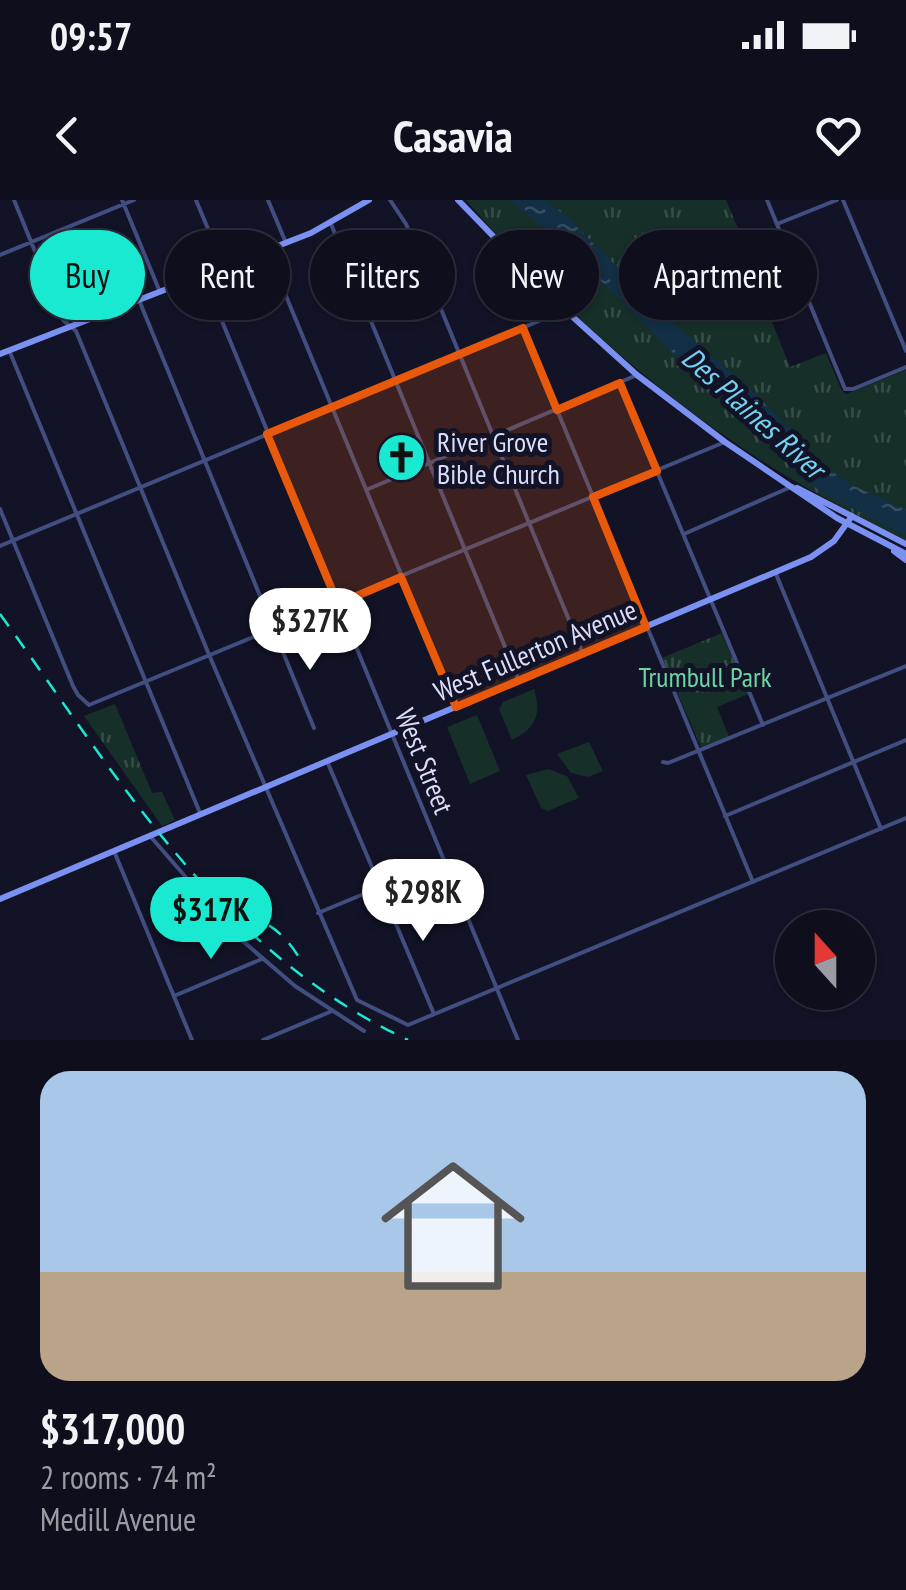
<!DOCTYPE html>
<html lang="en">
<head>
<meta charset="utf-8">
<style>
  :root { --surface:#0e0e1c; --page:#1c1c29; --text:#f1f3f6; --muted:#9b9ca3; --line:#2e2e3b; --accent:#19e9d1 }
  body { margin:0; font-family:"PT Sans Narrow",sans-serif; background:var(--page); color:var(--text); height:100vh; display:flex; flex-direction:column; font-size:38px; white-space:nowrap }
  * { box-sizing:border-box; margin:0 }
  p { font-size:32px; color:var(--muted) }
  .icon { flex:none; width:55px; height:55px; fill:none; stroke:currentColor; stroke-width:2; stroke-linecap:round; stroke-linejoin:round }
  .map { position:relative; height:840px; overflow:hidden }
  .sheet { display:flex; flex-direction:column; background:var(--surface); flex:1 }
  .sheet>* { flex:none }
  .banner { position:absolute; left:30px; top:30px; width:848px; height:90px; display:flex; gap:20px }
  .needle { width:65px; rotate:339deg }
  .buttons { position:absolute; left:775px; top:710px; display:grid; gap:20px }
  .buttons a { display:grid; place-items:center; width:100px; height:100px; border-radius:50%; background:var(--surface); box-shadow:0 2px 8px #0004,0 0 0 2px var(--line); font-size:50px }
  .price { position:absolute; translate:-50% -85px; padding:0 22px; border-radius:35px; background:#fff; color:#222; font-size:32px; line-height:65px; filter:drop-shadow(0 2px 5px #0008) }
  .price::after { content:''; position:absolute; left:50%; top:60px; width:30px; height:22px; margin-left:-15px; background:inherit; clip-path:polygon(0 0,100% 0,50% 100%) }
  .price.on { background:var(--accent); color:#111 }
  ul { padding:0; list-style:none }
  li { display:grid; align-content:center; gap:20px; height:530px; padding:0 40px }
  li span { display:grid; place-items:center; height:310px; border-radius:30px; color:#555 }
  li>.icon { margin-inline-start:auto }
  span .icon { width:180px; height:180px; fill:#fffc; stroke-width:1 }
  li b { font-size:42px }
  .chip { padding:0 35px; border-radius:45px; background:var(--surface); box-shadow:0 2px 8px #0004,0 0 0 2px var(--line); font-size:35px; line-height:90px }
  .chip.on { background:var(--accent); color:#111 }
  .status { display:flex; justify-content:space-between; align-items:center; height:70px; padding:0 50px; background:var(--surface); direction:ltr }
  .status svg { height:28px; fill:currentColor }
  header { display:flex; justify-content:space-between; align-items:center; height:130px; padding:0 40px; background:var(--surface); font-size:45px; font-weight:700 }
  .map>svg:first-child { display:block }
  .grass { fill:#162f29 }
  .park { fill:url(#park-tufts) }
  .water { fill:url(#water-ripples) }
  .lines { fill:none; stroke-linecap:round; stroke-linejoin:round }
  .street { stroke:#424d80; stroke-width:4 }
  .secondary { stroke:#7b91f2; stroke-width:6 }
  .rail { stroke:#19e9d1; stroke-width:2.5; stroke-dasharray:15 12; stroke-linecap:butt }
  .marked { fill:#e8590c; fill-opacity:0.2; stroke:#e8590c; stroke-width:8; stroke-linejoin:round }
  .labels { text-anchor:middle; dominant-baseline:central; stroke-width:10; stroke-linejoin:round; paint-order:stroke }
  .poi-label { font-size:28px; fill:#dadefb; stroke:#121326; text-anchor:start }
  .street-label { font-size:28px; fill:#dadefb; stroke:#121326 }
  .park-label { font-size:28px; fill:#6dd5a5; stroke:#121326 }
  .water-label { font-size:30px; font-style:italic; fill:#73d2f1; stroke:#121326 }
</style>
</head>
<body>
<div class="status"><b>09:57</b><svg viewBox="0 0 49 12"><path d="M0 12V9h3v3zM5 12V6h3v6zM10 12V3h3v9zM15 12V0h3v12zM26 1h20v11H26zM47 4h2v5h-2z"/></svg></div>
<header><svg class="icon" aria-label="back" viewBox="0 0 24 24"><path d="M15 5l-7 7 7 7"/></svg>Casavia<svg class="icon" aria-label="heart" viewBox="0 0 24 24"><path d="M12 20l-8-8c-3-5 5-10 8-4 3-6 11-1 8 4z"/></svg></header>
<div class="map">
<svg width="906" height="840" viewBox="0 0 906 840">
  <defs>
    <pattern id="park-tufts" width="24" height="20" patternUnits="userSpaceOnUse" patternTransform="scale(2.5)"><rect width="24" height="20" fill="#162f29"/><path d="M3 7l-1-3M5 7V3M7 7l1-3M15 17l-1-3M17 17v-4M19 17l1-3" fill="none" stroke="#374d49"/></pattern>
    <pattern id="water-ripples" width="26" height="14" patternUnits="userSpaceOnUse" patternTransform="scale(2.5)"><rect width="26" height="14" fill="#122f45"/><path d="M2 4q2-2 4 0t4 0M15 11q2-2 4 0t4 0" fill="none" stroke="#344d61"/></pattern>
  </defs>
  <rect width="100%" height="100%" fill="#121326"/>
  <path class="grass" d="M 534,489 C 542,514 536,528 512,540 L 499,509 L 503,502 Z
    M 477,515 L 500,571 L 470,584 L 447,527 Z
    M 589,542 L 603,571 L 588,577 L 571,573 L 557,554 Z
    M 548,569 L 567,576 L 579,598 L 548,611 L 541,608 L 526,575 Z"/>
  <path class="park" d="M 466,0 L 726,0 L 741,36 L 738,38 L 790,167 L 826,153 L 841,189 L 846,194 L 906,170 L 906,341 C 863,318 819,296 778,271 C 661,198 555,104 466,0 Z
    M 722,433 L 748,494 L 717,507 L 729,537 L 701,547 L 662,458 Z
    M 115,504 L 152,593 L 162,592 L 175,620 L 162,626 L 84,516 Z"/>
  <path class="water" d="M 509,0 L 544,0 L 566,16 L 671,121 L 750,189 L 831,271 L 854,286 L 906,310 L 906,336 L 827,295 L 802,279 L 746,218 L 683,163 L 564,44 Z"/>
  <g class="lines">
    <path class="street" d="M 14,0 L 63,120 L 76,131 L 210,457 L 357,800 L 408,825 L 906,618
      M 122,0 L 160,92
      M 196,0 L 223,65
      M 268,0 L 286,43
      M 390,0 L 406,24 L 583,454
      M 767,0 L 845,189 L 853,189 L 906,167
      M 843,0 L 906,151
      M 331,24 L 519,481
      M 777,24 L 837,0
      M 267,50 L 456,507
      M 0,55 L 134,0
      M 203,75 L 518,840
      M 139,100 L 314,528
      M 523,128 L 753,682
      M 9,150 L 200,613
      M 620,183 L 763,525
      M 366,290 L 637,175
      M 0,309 L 73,486 L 78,495 L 89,505 L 725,242
      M 684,334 L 793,286
      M 0,346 L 565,110
      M 776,374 L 881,629
      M 327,561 L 434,814
      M 663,562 L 668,563 L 906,466
      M 725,616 L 906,540
      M 150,636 L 238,737 L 295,786 L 364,831
      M 114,651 L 192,840
      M 318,713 L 443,661
      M 174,796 L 262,759
      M 263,840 L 332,811"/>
    <path class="secondary" d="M 458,0 L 565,110 L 637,175 L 725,242 L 837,318 L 906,354
      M 0,154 L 311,33 L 369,0
      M 797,288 L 906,344
      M 894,351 L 906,360
      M 0,699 L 811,357 L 834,341 L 852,316"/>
    <path class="rail" d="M 0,414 C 119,578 217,750 408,840
      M 221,701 C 256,720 277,721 300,759"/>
  </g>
  <path class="marked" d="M 523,128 L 557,210 L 620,183 L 657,271 L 593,297 L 646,427 L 456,507 L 401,377 L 338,404 L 267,234 Z"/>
  <defs>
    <symbol id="church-disc" viewBox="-11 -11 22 22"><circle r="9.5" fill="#19e9d1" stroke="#121326"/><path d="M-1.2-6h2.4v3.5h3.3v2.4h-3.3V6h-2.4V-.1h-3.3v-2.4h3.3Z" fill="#111"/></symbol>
  </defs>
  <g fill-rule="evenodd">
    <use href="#church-disc" x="374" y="230" width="55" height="55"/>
  </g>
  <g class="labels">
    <g class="poi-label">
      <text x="437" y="241">River Grove<tspan x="437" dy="32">Bible Church</tspan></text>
    </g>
    <g class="street-label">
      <text transform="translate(535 450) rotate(-23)">West Fullerton Avenue</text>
      <text transform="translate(425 561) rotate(68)">West Street</text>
    </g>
    <g class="park-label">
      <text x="705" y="476">Trumbull Park</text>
    </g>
    <g class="water-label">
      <text transform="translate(754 212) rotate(42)">Des Plaines River</text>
    </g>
  </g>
</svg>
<div class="buttons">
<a><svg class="needle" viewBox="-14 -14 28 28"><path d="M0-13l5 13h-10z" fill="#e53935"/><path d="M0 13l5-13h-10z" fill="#9b9ca3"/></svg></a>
</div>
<b class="price" style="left:310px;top:473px">$327K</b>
<b class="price" style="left:423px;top:744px">$298K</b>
<b class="price on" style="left:211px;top:762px">$317K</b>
<div class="banner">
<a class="chip on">Buy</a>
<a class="chip">Rent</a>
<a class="chip">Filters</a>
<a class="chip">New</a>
<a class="chip">Apartment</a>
</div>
</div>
<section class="sheet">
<ul>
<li><span style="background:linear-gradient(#a9c7e8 65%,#b9a48a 0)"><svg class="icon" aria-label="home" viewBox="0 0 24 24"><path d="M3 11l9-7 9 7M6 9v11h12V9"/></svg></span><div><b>$317,000</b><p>2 rooms · 74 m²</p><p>Medill Avenue</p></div></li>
</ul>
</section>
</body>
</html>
